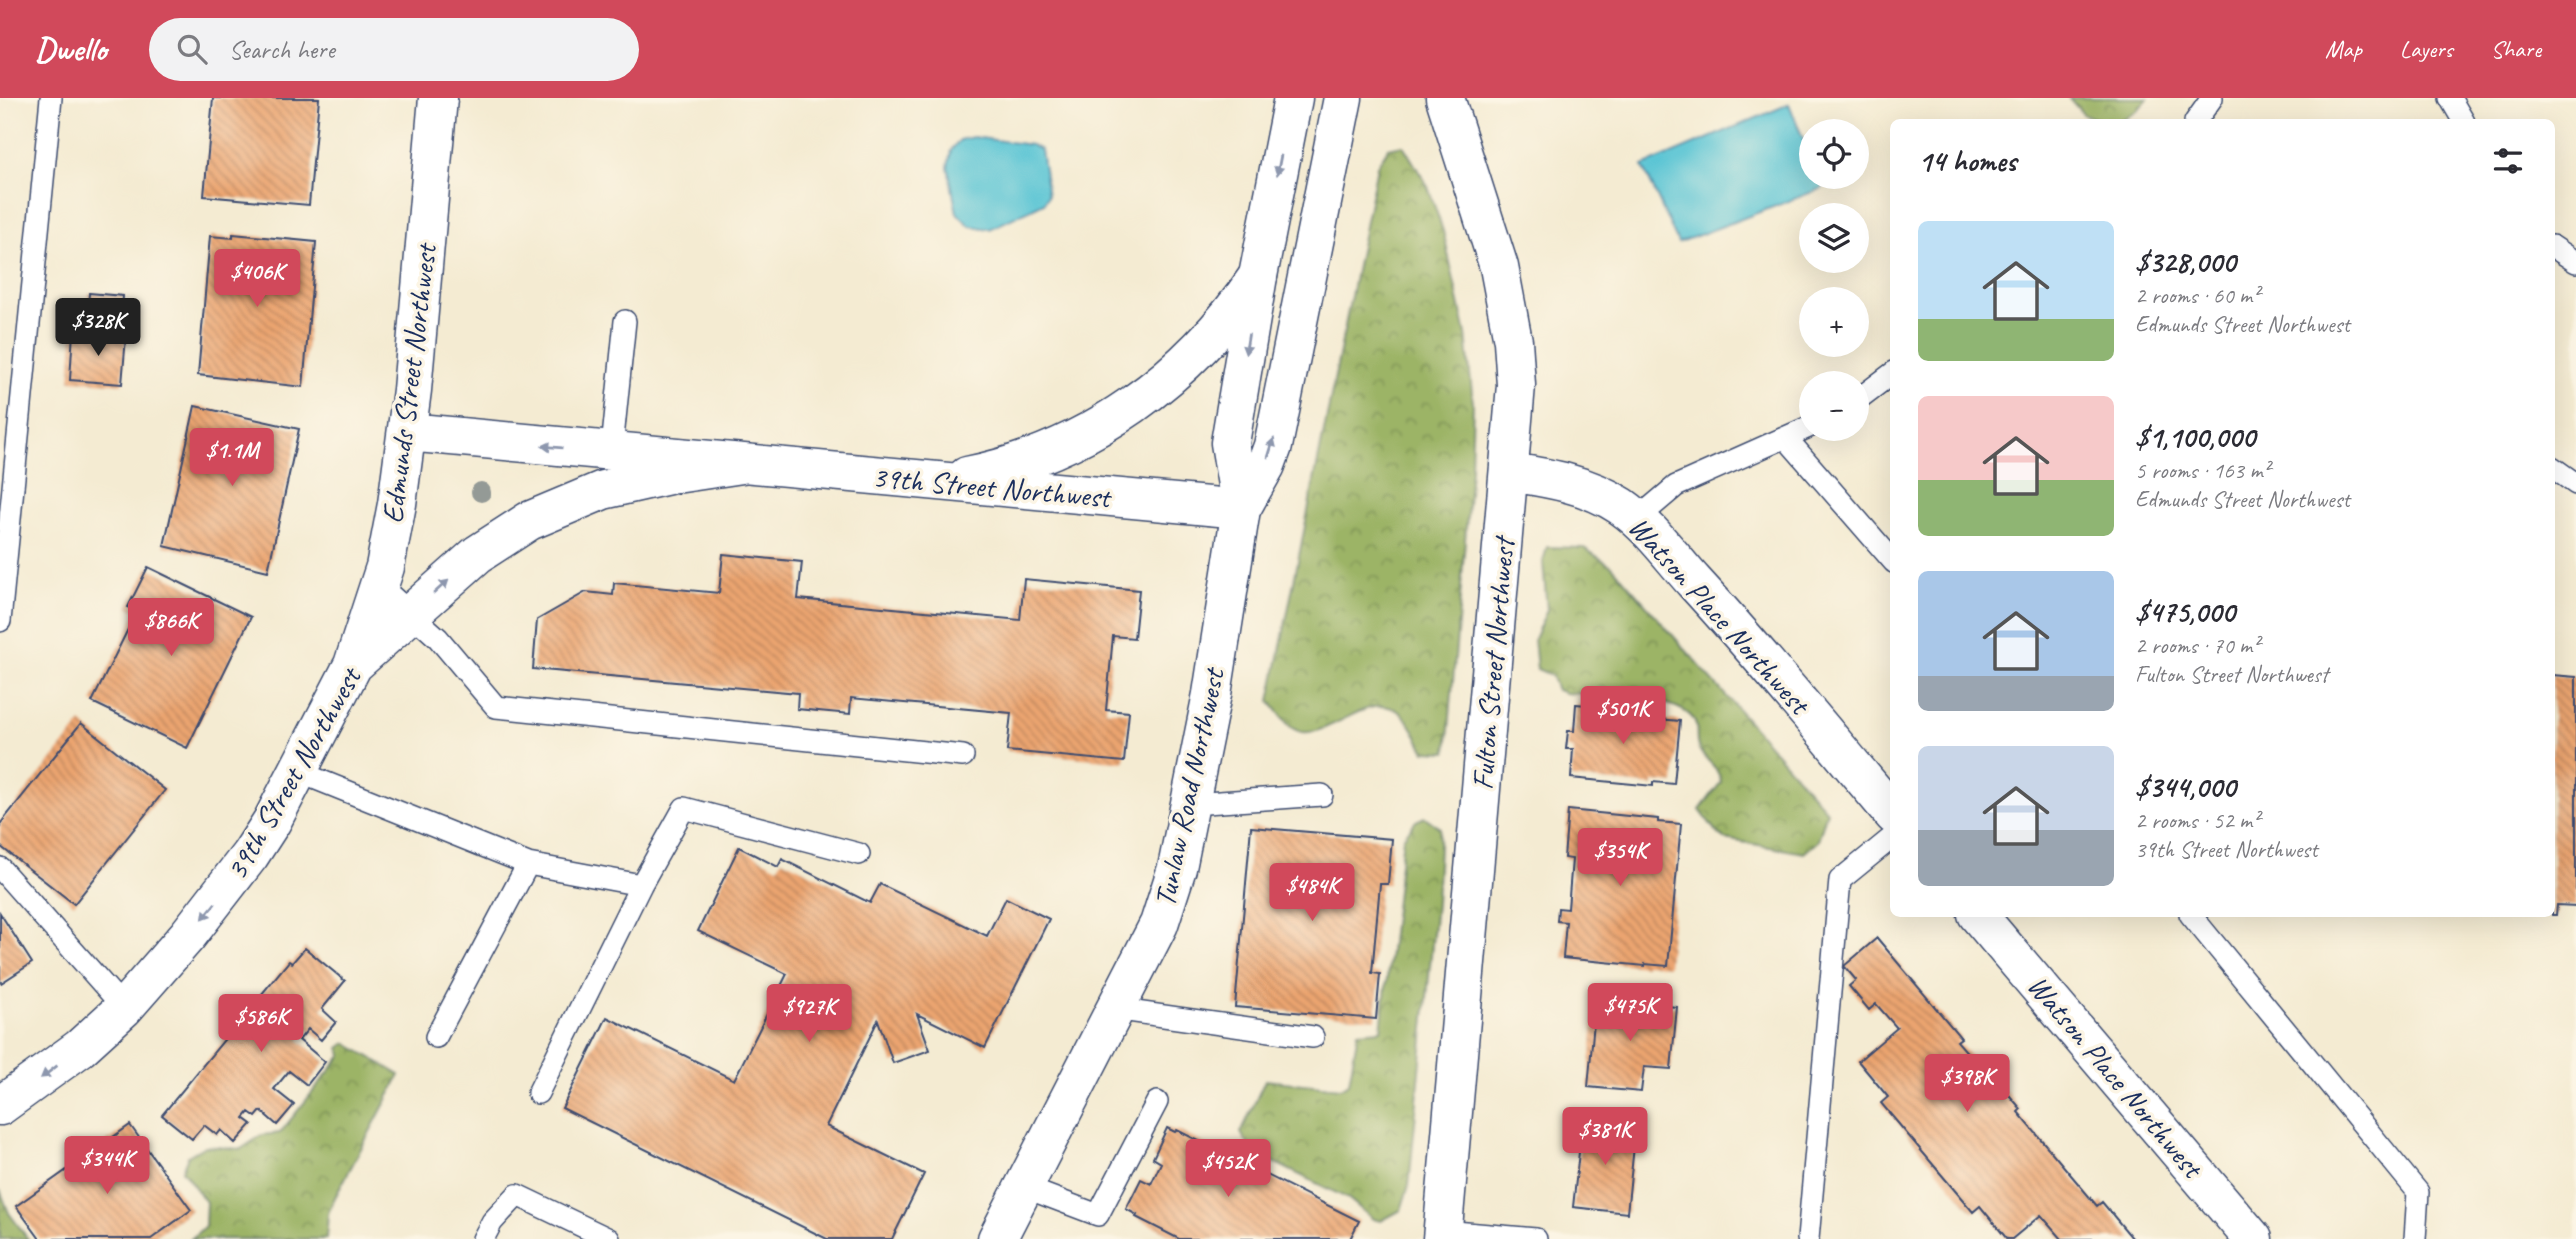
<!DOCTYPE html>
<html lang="en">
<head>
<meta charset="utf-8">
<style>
  :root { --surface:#fff; --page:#f2f2f3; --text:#2b2b33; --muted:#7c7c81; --accent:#d1495b }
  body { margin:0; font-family:Caveat,sans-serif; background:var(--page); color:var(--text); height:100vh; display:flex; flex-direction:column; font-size:26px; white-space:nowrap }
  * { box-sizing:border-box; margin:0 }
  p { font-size:23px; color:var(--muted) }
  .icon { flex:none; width:38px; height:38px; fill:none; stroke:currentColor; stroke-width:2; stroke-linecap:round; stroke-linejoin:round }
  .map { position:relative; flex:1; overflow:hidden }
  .drawer { position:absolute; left:1890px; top:21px; width:665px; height:798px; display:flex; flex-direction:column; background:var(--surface); border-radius:10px; box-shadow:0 7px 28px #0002 }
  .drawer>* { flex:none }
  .tools { position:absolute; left:1799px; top:21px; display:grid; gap:14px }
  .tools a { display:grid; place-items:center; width:70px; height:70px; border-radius:50%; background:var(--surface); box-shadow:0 7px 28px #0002; font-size:35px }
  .price { position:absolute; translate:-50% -60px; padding:0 16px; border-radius:7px; background:var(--accent); color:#fff; font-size:23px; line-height:46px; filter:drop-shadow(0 2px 4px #0008) }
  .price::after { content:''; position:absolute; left:50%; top:42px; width:21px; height:16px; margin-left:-10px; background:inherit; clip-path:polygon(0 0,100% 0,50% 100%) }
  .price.selected { background:#222; color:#fff }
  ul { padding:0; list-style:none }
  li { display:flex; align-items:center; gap:21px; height:175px; padding:0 28px }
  li span { display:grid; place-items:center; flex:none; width:196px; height:140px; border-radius:10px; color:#555 }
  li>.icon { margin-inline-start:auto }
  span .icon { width:84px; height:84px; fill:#fffc; stroke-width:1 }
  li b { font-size:30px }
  h2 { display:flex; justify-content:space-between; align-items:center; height:84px; padding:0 28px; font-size:30px }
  header { display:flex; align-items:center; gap:42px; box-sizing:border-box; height:98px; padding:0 35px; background:var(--accent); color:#fff }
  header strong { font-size:33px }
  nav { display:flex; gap:38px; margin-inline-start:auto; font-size:24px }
  .search { width:490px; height:63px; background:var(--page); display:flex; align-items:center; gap:18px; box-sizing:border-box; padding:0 24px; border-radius:38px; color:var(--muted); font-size:26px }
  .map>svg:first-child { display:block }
  .forest { fill:url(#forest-crowns); stroke:#5c7262; stroke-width:2 }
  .water { fill:#59c4d4; stroke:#3a7a99; stroke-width:2 }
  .building { fill:url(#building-back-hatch) }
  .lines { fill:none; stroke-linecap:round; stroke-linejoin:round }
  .lane-casing { stroke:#3c4b6f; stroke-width:24 }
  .street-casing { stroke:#3c4b6f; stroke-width:41 }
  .secondary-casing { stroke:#3c4b6f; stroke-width:41 }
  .lane { stroke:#fff; stroke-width:21 }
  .street { stroke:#fff; stroke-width:38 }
  .secondary { stroke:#fff; stroke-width:38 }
  .tree { fill:#949a96 }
  .oneway { fill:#8d97ae }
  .labels { text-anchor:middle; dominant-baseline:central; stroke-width:7; stroke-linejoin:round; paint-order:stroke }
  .street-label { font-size:30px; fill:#1b2f5e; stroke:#fcf5e5 }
</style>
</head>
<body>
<header>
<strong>Dwello</strong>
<div class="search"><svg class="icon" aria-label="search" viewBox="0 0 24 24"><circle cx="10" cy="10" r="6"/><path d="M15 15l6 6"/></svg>Search here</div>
<nav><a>Map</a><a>Layers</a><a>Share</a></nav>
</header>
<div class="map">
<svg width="2576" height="1141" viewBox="0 0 2576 1141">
  <defs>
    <pattern id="forest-crowns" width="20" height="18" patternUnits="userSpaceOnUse" patternTransform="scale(1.75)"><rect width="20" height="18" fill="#9cb466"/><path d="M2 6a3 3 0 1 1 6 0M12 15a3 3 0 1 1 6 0" fill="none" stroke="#7e9357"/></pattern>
    <pattern id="building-back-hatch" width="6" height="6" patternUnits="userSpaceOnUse" patternTransform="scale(1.75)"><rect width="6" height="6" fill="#eba46f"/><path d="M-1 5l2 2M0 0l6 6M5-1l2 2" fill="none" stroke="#be865e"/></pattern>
  </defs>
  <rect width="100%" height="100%" fill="#fcf5e5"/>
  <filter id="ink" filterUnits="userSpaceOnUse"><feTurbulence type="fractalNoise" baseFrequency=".0143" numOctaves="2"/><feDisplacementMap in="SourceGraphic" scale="14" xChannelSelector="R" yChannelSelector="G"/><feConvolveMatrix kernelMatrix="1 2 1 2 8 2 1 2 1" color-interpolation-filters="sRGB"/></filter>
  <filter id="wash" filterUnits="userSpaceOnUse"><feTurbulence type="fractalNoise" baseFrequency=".00686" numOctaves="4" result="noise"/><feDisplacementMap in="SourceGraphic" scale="28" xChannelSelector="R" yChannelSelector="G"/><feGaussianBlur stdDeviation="1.57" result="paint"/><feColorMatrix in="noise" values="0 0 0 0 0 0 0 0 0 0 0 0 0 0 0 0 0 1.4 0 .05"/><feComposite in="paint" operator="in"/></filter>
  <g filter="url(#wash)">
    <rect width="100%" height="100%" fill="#f4ebd2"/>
    <path class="forest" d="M 2069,0 L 2148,0 L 2137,13 L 2117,24 L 2106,24 L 2084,17 Z
      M 1403,47 L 1428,89 L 1443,133 L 1466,236 L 1473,305 L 1471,371 L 1447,654 L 1425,653 C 1418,642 1410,621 1398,613 C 1366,591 1319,652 1291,629 C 1283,622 1277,611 1270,603 L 1377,68 L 1388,50 Z
      M 1547,449 L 1584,450 L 1612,468 L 1827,713 L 1818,743 L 1804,755 L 1725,741 L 1717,735 L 1700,712 L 1721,684 C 1718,666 1704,663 1698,649 C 1695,641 1699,630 1694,622 C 1678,596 1594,597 1565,595 L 1557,592 L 1551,577 L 1537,571 L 1534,541 L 1547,512 L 1543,464 Z
      M 1425,719 L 1440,730 L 1436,805 L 1409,1087 L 1401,1112 L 1381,1123 L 1373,1121 L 1349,1101 L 1253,1054 L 1241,1035 L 1265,982 L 1341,990 L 1349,985 L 1358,934 L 1381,932 L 1403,740 L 1416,723 Z
      M 346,945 L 400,977 L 332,1105 L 328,1116 L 326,1141 L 191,1141 L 205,1128 L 206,1104 L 182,1072 L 188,1058 L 205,1048 L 241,1051 L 262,1037 L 280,1035 L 342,957 L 339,950 Z
      M 0,1092 L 9,1115 L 28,1141 L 0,1141 Z"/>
    <path class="water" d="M 1789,6 L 1811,60 L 1811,79 L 1819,79 L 1823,90 L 1678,145 L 1643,68 Z
      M 973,39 L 1031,47 L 1041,52 L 1048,98 L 1044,105 L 990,131 L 970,128 L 957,115 L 948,69 L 951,52 L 960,42 Z"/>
    <g id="blocks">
      <path class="building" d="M 213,0 L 319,0 L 309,107 L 204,98 Z
        M 233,136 L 316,144 L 303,289 L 198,277 L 210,138 L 233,140 Z
        M 89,195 L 123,198 L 122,211 L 127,211 L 125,233 L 83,229 L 84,207 L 88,208 Z
        M 73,234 L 126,239 L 122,286 L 70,282 Z
        M 195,308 L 299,331 L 268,473 L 164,448 Z
        M 723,456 L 802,464 L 798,501 L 1020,522 L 1024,481 L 1139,492 L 1134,540 L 1113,538 L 1106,612 L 1129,614 L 1124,664 L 1007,653 L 1011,615 L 851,600 L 850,616 L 797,611 L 798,595 L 533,571 L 537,522 L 586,494 L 613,497 L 614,485 L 719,495 Z
        M 148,469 L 251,519 L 187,650 L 92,604 L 137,513 L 128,509 Z
        M 2552,577 L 2576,579 L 2576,808 L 2557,807 L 2556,817 L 2552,817 Z
        M 1576,606 L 1659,614 L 1658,621 L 1680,623 L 1674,686 L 1653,684 L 1653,688 L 1571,680 L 1573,651 L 1566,651 L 1568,633 L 1574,633 Z
        M 81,625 L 165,692 L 74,806 L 0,748 L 0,726 Z
        M 1568,712 L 1658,721 L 1658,724 L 1681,726 L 1668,868 L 1645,866 L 1645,868 L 1563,860 L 1566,824 L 1557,823 L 1558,810 L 1568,811 L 1572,761 L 1564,760 Z
        M 1251,729 L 1392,741 L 1388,786 L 1380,786 L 1372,875 L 1380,876 L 1376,921 L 1235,909 Z
        M 739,749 L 778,769 L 782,761 L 870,805 L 880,786 L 987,838 L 1006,800 L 1049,821 L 985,950 L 917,916 L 930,952 L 893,965 L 878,922 L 826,1028 L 924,1076 L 892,1141 L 827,1141 L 562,1010 L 607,919 L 734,982 L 787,876 L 698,833 Z
        M 0,815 L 32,865 L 1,885 L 0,883 Z
        M 1877,840 L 1961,940 L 1957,943 L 1985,975 L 1988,972 L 2021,1011 L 2018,1014 L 2097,1108 L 2102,1104 L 2133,1141 L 2062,1141 L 2041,1117 L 2012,1141 L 2007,1141 L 1980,1108 L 1973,1114 L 1881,1005 L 1888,999 L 1858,963 L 1897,930 L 1876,906 L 1869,912 L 1849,888 L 1856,882 L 1844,868 Z
        M 305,850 L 345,883 L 322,911 L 336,924 L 321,942 L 308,931 L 299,942 L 325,964 L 307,987 L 289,973 L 274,991 L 294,1007 L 277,1027 L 261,1013 L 256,1019 L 249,1014 L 244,1020 L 252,1026 L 235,1045 L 221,1032 L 217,1037 L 204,1027 L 192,1041 L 162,1017 L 289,863 L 292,865 Z
        M 1596,902 L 1677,909 L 1671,971 L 1644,969 L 1641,994 L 1588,989 Z
        M 1589,1019 L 1632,1024 L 1629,1048 L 1634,1048 L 1627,1115 L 1573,1109 L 1580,1045 L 1587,1045 Z
        M 130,1027 L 191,1112 L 151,1141 L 40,1141 L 16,1108 Z
        M 1167,1030 L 1175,1034 L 1177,1032 L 1359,1123 L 1350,1141 L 1179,1141 L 1136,1119 L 1137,1117 L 1126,1111 L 1141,1081 L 1151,1086 L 1161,1065 L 1153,1060 Z"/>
    </g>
  </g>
  <g filter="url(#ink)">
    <use href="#blocks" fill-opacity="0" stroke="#3c4b6f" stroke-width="2"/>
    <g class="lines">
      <defs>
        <path id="lane" d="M 2450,0 L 2464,24
          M 2195,24 L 2212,0
          M 2552,148 L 2576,164
          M 1857,302 L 1894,274
          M 1786,340 L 1894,464
          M 611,360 L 625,223
          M 2552,369 L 2576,386
          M 1637,421 L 1676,388 L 1811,328
          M 379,487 L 438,540 L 496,609 L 963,658
          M 0,523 L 51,0
          M 299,674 L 528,766 L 641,787 L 684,710 L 859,756
          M 1191,706 L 1322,697
          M 0,770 L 124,910
          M 2190,816 L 2418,1094 L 2415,1141
          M 1114,911 L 1313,939
          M 436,939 L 528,766
          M 538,995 L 641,787
          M 1024,1089 L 1098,1117 L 1157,1004
          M 1443,1133 L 1536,1141
          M 483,1141 L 492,1124 L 517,1097 L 609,1141
          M 1808,1141 L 1840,782 L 1894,738"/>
        <path id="street" d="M 407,334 L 1241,411
          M 1509,374 C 1549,380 1587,386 1621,408 C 1650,428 1672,460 1695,485 C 1764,560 1828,639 1894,717
          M 967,378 C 1088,354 1190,279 1258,178
          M 353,567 L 385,469 L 397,406 L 412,292 L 438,0
          M 1977,816 L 2253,1141
          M 0,1008 L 80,950 L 124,910 L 188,837 L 250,757 L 272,723 L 353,567 L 478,456 L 529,423 L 603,392 L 669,377 L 742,366
          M 1442,1141 L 1516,287 L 1513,243 L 1499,169 L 1445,0"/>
        <path id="secondary" d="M 1241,411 L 1266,367 L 1273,348 L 1343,0
          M 997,1141 L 1159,826 L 1177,770 L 1212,596 L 1241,411 L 1230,345 L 1258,178 L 1293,0"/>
      </defs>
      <use href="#lane" class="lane-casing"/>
      <use href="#street" class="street-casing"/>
      <use href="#secondary" class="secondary-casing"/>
      <use href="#lane" class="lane"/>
      <use href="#street" class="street"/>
      <use href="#secondary" class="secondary"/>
    </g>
    <circle class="tree" cx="481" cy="394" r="10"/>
    <defs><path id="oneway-solid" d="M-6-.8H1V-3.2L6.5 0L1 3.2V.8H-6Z" transform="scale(1.75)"/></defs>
    <g class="oneway">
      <use href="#oneway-solid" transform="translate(1279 67) rotate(101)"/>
      <use href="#oneway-solid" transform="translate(1247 246) rotate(99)"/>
      <use href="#oneway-solid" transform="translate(552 349) rotate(-175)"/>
      <use href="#oneway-solid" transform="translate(1271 350) rotate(-73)"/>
      <use href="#oneway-solid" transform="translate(441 489) rotate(-42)"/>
      <use href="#oneway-solid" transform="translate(209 813) rotate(129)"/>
      <use href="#oneway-solid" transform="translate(49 974) rotate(143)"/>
    </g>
  </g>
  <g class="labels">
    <g class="street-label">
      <text transform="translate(409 286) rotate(-83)">Edmunds Street Northwest</text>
      <text transform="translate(991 389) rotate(5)">39th Street Northwest</text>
      <text transform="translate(1719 517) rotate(48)">Watson Place Northwest</text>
      <text transform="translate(1493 566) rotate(-85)">Fulton Street Northwest</text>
      <text transform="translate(293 676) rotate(-60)">39th Street Northwest</text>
      <text transform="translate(1189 690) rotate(-78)">Tunlaw Road Northwest</text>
      <text transform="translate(2115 978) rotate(50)">Watson Place Northwest</text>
    </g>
  </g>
</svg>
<div class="tools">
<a><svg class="icon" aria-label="locate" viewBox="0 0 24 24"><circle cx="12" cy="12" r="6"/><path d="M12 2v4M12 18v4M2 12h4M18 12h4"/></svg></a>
<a><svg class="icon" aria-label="layers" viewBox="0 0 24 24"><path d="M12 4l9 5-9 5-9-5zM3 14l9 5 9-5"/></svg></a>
<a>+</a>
<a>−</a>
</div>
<b class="price" style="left:257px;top:211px">$406K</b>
<b class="price selected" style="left:98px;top:260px">$328K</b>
<b class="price" style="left:232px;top:390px">$1.1M</b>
<b class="price" style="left:171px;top:560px">$866K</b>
<b class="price" style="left:1623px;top:648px">$501K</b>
<b class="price" style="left:1620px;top:790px">$354K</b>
<b class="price" style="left:1312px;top:825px">$484K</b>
<b class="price" style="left:1630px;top:945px">$475K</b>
<b class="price" style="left:809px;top:946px">$927K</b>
<b class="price" style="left:261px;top:956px">$586K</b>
<b class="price" style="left:1967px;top:1016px">$398K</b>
<b class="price" style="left:1605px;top:1069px">$381K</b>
<b class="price" style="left:107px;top:1098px">$344K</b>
<b class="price" style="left:1228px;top:1101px">$452K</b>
<section class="drawer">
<h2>14 homes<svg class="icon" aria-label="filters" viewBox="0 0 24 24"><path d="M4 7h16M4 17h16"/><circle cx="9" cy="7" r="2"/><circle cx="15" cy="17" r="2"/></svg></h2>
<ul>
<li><span style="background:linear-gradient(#bfe0f5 70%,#8fb573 0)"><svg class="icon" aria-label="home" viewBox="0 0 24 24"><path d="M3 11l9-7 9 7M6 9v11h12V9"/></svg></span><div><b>$328,000</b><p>2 rooms · 60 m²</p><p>Edmunds Street Northwest</p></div></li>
<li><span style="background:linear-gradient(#f6c9c9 60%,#8fb573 0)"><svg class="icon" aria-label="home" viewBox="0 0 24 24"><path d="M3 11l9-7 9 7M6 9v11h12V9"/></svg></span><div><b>$1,100,000</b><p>5 rooms · 163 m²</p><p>Edmunds Street Northwest</p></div></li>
<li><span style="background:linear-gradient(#a9c7e8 75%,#9aa5b1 0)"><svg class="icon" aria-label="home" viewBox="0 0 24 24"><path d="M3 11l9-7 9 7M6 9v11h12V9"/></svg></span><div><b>$475,000</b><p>2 rooms · 70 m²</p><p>Fulton Street Northwest</p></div></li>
<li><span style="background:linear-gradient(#c9d6e8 60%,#9aa5b1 0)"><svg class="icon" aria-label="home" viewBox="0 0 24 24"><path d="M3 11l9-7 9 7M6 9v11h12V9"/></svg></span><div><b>$344,000</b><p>2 rooms · 52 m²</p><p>39th Street Northwest</p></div></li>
</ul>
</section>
</div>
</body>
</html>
